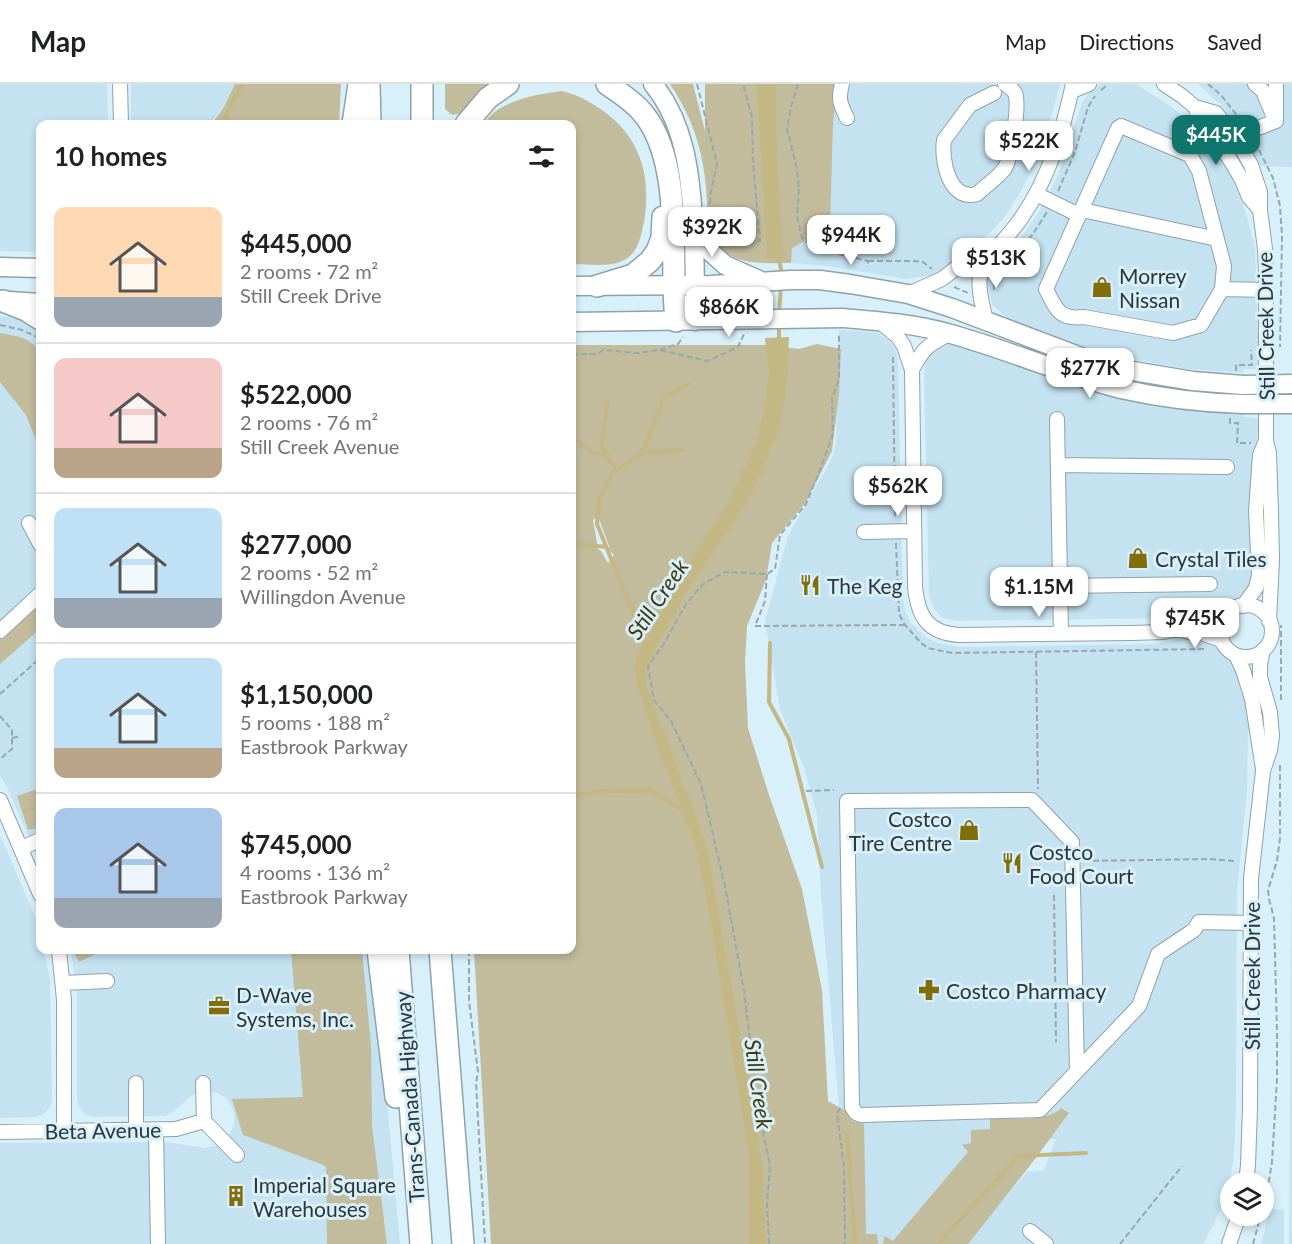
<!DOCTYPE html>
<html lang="en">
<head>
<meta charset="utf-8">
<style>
  :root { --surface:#fff; --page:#f2f2f2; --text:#202124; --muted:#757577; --line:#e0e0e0; --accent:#0f766e }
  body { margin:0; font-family:Lato,sans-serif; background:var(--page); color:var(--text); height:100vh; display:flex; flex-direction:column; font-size:22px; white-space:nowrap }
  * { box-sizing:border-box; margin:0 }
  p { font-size:20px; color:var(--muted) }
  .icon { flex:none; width:33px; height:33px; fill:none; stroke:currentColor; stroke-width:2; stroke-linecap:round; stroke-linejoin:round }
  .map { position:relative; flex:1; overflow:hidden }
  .details { position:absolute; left:36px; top:36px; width:540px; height:834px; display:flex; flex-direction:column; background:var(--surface); border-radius:12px; box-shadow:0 3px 9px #0003 }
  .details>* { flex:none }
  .fabs { position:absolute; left:1220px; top:1088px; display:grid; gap:12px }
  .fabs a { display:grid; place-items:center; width:54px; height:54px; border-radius:50%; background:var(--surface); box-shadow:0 3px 9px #0003; font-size:30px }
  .price { position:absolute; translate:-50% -51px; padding:0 14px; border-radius:12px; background:#fff; color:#222; font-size:20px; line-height:39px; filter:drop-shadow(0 2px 3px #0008) }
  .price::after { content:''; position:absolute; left:50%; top:36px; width:18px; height:14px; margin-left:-9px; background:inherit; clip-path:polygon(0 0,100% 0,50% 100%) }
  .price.selected { background:var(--accent); color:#fff }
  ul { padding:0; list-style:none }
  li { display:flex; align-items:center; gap:18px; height:150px; padding:0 18px }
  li+li { border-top:2px solid var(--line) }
  li span { display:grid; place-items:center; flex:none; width:168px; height:120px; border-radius:12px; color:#555 }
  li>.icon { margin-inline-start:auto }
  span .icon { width:72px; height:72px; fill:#fffc; stroke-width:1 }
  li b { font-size:26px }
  h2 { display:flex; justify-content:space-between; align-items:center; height:72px; padding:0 18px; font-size:26px }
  header { display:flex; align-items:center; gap:36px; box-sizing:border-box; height:84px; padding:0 30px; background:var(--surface); border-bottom:2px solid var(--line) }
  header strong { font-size:28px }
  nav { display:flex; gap:33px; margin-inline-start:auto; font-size:21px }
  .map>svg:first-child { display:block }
  .built { fill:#c4e2f0 }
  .green { fill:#c2bb9c; fill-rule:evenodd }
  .water { fill:#c3b783 }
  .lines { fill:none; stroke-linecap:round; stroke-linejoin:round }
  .stream { stroke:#c3b783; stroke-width:4 }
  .minor-casing { stroke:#8da3ac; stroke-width:16 }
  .major-casing { stroke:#8da3ac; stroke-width:21 }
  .highway-casing { stroke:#8da3ac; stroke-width:24 }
  .path { stroke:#96a8b0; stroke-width:2; stroke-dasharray:6 3; stroke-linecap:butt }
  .minor { stroke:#fff; stroke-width:14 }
  .major { stroke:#fff; stroke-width:18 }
  .highway { stroke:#fff; stroke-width:21 }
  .major-bridge-casing { stroke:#8da3ac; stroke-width:21; stroke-linecap:butt }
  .major-bridge { stroke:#fff; stroke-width:18 }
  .labels { text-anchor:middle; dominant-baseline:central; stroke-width:6; stroke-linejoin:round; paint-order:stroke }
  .poi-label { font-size:21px; fill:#2c3539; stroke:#d8f0fa; text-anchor:start }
  .street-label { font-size:21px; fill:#2c3539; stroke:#d8f0fa }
  .water-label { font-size:22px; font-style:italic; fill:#42380e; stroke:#d8f0fa }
</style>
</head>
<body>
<header>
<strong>Map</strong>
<nav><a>Map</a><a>Directions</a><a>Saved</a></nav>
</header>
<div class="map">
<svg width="1292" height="1160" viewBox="0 0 1292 1160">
  <rect width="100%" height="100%" fill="#d8f0fa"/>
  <path class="built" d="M 0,0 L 107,0 L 108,40 L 40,40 L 40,168 L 0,167 Z
    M 131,0 L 235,0 L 223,25 L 209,40 L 131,40 Z
    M 797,0 L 1060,0 L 1052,30 L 1031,88 L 1018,112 L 1005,132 L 990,149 L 937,191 L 906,195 L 827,182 L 791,179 Z
    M 1100,0 L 1136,0 L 1172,23 L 1202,50 L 1216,69 L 1230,90 L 1240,111 L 1247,133 L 1255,163 L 1259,285 L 1243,285 L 1243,289 L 1189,285 L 1108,271 L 1082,263 L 1007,233 L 993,222 L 988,205 L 987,196 L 990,188 L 996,179 L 1024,150 L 1040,126 L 1052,104 L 1063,78 L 1082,19 L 1091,6 Z
    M 1198,0 L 1292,0 L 1292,83 L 1260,82 L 1248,59 L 1222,22 Z
    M 0,232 L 17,234 L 40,243 L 40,780 L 8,705 L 0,691 Z
    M 839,246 L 874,248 L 879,250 L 888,256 L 895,264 L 897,272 L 898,281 L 903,516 L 905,526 L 911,539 L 925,553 L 938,559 L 960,563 L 1156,560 L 1168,558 L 1181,554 L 1194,553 L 1215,559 L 1222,565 L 1235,582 L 1252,640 L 1248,648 L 1247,707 L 1237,806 L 1236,1021 L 1234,1072 L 1227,1114 L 1203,1160 L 965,1160 L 1027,1088 L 1044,1086 L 1056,1055 L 991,1055 L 901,1160 L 866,1160 L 840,1036 L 821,810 L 817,731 L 804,684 L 780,625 L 765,537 L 788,452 L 831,376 L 836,360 Z
    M 954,260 L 962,262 L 1073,301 L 1116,314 L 1180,325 L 1243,329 L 1243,333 L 1258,334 L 1255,482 L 1252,500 L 1243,513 L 1228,522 L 1201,529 L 1156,534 L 955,537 L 941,533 L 934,525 L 929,512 L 924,291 L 925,279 L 930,269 L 941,261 Z
    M 0,751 L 36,835 L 40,850 L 40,866 L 44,866 L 50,896 L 52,1017 L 50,1023 L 45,1029 L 36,1033 L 0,1034 Z
    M 1292,760 L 1292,1160 L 1289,1160 Z
    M 71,866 L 367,866 L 388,1028 L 400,1160 L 0,1160 L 0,1059 L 165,1058 L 205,1064 L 217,1061 L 222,1059 L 229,1052 L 234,1041 L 234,1029 L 232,1023 L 226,1014 L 217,1009 L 206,1007 L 192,1011 L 173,1028 L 165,1032 L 94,1033 L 86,1031 L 83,1028 L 79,1023 L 77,1015 L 77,911 Z
    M 1270,1125 L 1284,1126 L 1284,1160 L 1261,1160 Z"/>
  <path class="green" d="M 235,0 L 341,0 L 339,40 L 211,40 L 223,25 Z
    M 445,0 L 492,0 L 463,29 L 452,31 L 445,25 Z
    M 670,0 L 693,0 L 705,47 L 705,0 L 838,0 L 833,38 L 830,143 L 792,164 L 791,179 C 758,179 724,183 709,146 C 707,124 707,102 703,81 C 698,52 687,25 670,0 Z
    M 562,7 C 575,10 585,15 596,22 C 639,49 652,89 644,138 C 641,151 639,167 626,175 C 612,184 588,180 572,180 L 572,40 L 484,40 C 497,17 537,10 562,7 Z
    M 0,249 C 17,253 24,251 37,264 L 40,260 L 40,366 L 26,331 L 0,298 Z
    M 817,260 L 841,265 L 839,310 L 832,367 L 806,418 L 772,459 L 766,496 L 747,542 L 745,578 L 748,644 L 768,708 L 802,805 L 822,906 L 828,1017 L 846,1027 L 852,1037 L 864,1040 L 866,1150 L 877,1150 L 878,1160 L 491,1160 L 474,866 L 572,866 L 572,261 L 766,261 L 799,265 ZM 595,434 L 599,435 L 609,462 L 609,466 L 614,471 L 608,479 L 601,467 L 598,465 L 593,436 Z
    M 40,517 L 40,545 L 0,580 L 0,554 Z
    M 40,704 L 40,744 L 28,746 L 17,712 Z
    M 73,866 L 104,866 L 79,878 Z
    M 291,866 L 362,866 L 371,962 L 372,1042 L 387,1160 L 327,1160 L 326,1082 L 243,1051 L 232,1015 L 303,1013 Z
    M 1061,1024 L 1069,1029 L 1032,1079 L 968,1160 L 883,1160 L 884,1153 L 885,1152 L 893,1157 L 968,1068 L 962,1061 L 971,1059 L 971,1046 L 990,1045 L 990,1035 C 1010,1034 1047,1039 1061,1024 Z"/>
  <path class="water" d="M 757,0 L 775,0 L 776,5 C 775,61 779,118 784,174 L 767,174 Z
    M 789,253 L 787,291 L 784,317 L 779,345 L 764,383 L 748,417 L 689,505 L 649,577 L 646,589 L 647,603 L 706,759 L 762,1078 L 766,1160 L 749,1160 L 749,1070 L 712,843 L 696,764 L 658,664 L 636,595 L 634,583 L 637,571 L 686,483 L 705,452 L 727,422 L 756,358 L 763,332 L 767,307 L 769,289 L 765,254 Z"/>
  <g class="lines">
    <path class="stream" d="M 222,40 L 242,0
      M 778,171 L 782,190
      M 779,229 L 781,203
      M 779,259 L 779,239
      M 607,318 L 602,363 L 616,386
      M 572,353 L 590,367 L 607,372
      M 642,369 L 682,366
      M 572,459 L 606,463
      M 645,559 L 597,440 L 599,417 L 612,389 L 642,369 L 664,313 L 690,300
      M 770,559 L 769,618 L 789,655 L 822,783
      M 572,712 L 603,707 L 651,706 L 684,727
      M 25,727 L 40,722
      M 847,1049 L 855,1160
      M 939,1160 L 958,1138 L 1019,1072 L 1086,1069"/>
    <defs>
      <path id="minor" d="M 120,0 L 121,40
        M 842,0 C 838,15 840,20 847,34
        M 1164,0 L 1182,12 L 1195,23 L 1216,29 L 1235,53 L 1251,81 L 1260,108 L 1260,126 L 1265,165 L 1266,188 L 1266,357 L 1269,369 L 1271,429 L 1272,475 L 1269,537
        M 1255,0 L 1263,7 L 1273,31
        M 1072,7 L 1089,0
        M 994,9 L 970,21 L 944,56 C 941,76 949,118 977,110 C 985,102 998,94 1005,84 C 1011,73 1020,21 1015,9 C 1013,5 1008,2 1005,0
        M 1195,23 L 1202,40 L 1219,59 L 1231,77 L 1242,96 L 1249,113 L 1260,126
        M 1235,53 L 1276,37 L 1276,0
        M 1036,110 L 1079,131
        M 1082,126 L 1217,155
        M 1222,205 L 1224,182 L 1199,87 L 1190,71 L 1121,42 L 1118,44 L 1046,205 C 1056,225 1059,236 1084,233 L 1173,249 L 1201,241 L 1222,205 L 1266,206
        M 908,210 L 942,195 L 969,174 L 987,171
        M 879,237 L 897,252 L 904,262 L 912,286 L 915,503 C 918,533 928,549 959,551 L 1131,549 L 1163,548 L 1177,545 L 1191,536 L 1227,530
        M 986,237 C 982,219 976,200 982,183 C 986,171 994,166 1002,158 C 1009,150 1016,142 1022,133 C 1049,94 1063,46 1073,0
        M 912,286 C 923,264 928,261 949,250
        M 1057,335 L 1061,550
        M 1058,381 L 1227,383
        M 29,439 L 40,460
        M 864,448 L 914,447
        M 1060,502 L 1210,500
        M1220 547a26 26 0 1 1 52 0a26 26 0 1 1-52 0Z
        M 1243,522 L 1256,504 L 1259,491 L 1256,427 L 1260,371 L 1265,359
        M 1177,545 L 1193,549 L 1201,549 L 1222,556
        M 0,547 L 40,510
        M 1236,571 L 1243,586 L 1252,615 L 1263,685
        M 0,716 L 40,810
        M 21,764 L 40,756
        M 59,866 L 64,916 L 64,1047
        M 63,899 L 107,897
        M 1077,987 L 1072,758 L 1032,716 L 847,717 L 852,1023 L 856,1029 L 861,1031 L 1040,1026 L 1139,922 L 1158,870 L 1194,846 L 1199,838 L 1251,839
        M 203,999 L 204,1037 L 237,1071
        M 136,1046 L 136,999
        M 156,1046 L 158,1160
        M 0,1048 L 176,1045 L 204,1037
        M 1246,1098 L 1248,1081 L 1250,1024 L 1251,794 L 1263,687 L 1270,666 L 1272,652 L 1270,628 L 1260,593 L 1260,580 L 1263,566
        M 1030,1147 L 1046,1160
        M 1229,1160 L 1239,1131"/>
      <path id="major" d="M 653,0 C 684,38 690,87 693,135 C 695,169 695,203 695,237
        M 694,149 L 704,162 L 725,181 L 759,196
        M 0,183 L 40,184
        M 572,202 L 711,201 L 791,196 L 820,196 L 850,200 L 908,210 L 952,224 L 1089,276 L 1121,285 L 1193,297 L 1243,301
        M 9,217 L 40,219
        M 572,238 L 843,234 C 879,237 916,240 951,250 C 1008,266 1063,290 1121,305 C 1161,314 1202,319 1243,320"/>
      <path id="highway" d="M 422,0 L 422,40
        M 607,0 C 621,10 636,19 646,33 C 677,75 673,149 674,200 C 674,212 675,225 676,237
        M 369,1 L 370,40
        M 353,40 L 359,0
        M 466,40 L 488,14 L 508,0
        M 597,202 L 633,191 L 650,177 L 657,167 L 662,154 L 663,133
        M 3,217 L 26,226 L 40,235
        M 378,866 L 396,1013
        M 398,866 L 421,1160
        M 440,866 L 463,1160"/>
    </defs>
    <use href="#minor" class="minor-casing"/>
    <use href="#major" class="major-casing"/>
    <use href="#highway" class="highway-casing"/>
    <path class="path" d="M 697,0 L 717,80 L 711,108 L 709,124 L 712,147
      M 798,0 L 791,23 L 787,45 L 797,85 L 799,105 L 797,132 L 802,154 L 814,164 L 868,177 L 867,183
      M 1208,0 L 1221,11 L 1242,38
      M 1101,6 L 1105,3 L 1104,0
      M 1255,58 L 1273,94 L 1280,122 L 1282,152 L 1280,263
      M 1058,107 L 1075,68 L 1088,23 L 1095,12
      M 709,124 L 718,127 L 727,141 L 740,155 L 760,157 L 753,78 L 752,33 L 743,0
      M 868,177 L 914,177 L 923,178 L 932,185
      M 954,203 L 968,209
      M 994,206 L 994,197 L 997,191 L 1033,150 L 1047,128
      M 0,241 L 22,246 L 37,253 L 39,252
      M 660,266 L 678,260 L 683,253
      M 572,270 L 598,270 L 603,266 L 637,269 L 660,266 L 707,277 L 738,263 L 744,250
      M 893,273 L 895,435
      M 1236,287 L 1236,281 L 1252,281 L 1251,266
      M 1230,334 L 1230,339 L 1238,339 L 1237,359 L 1251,359
      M 896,459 L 899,530 L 905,541 L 921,559 L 928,564 L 952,569 L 1204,565
      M 767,490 L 765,517 L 755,542 L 905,541
      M 1036,568 L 1038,705
      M 0,610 L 40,574
      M 1281,616 L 1281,541
      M 0,632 L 12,646 L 12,665 L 0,675
      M 12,654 L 21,652
      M 806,707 L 834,706
      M 1084,777 L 1210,775 L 1234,777
      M 1054,811 L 1056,958
      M 469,866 L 469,917 L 478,988 L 476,999 L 485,1160
      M 840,1024 L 837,1029 L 844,1083 L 845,1160
      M 1263,1125 L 1267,1109 L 1272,1078 L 1277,995 L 1277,948 L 1274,834 L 1269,815 L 1268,806 L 1277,777 L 1280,754 L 1280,679
      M 769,1160 L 767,1121 L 770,1081 L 758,1024 L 744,907 L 725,802 L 701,700 L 671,637 L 654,616 L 648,582 L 663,561 L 686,520 L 702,501 L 725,488 L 767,490 L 775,485 L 780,451 L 806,420 L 820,386 L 833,350 L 832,315 L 839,295 L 839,250
      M 1120,1160 L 1182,1082
      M 1253,1160 L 1261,1131"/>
    <use href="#minor" class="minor"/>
    <use href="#major" class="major"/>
    <use href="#highway" class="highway"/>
    <defs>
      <path id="major-bridge" d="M 1243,301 L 1292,300
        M 1243,320 L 1292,320"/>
    </defs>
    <use href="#major-bridge" class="major-bridge-casing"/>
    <use href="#major-bridge" class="major-bridge"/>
  </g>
  <defs>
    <symbol id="shop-bare" viewBox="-9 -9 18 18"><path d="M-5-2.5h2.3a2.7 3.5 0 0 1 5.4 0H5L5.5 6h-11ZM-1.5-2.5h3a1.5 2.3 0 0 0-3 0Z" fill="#816e0b" stroke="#d8f0fa" stroke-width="2.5" paint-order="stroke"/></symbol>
    <symbol id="restaurant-bare" viewBox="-9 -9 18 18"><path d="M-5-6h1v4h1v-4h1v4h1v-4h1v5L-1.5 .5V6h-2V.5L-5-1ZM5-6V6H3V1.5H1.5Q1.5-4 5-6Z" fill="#816e0b" stroke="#d8f0fa" stroke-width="2.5" paint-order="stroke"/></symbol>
    <symbol id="pharmacy-bare" viewBox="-9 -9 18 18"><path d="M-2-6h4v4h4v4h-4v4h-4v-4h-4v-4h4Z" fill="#816e0b" stroke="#d8f0fa" stroke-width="2.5" paint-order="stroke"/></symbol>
    <symbol id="office-bare" viewBox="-9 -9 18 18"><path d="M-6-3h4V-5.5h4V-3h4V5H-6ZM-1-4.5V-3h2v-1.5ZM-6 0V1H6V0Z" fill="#816e0b" stroke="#d8f0fa" stroke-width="2.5" paint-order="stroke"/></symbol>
    <symbol id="building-bare" viewBox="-9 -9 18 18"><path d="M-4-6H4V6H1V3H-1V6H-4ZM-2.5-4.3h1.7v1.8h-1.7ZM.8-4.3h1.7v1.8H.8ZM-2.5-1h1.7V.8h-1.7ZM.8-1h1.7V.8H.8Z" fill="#816e0b" stroke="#d8f0fa" stroke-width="2.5" paint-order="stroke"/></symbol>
  </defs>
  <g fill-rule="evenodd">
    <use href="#shop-bare" x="1087" y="188" width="30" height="30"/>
    <use href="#shop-bare" x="1123" y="459" width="30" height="30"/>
    <use href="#restaurant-bare" x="795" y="486" width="30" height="30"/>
    <use href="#shop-bare" x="954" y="731" width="30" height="30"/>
    <use href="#restaurant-bare" x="997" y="764" width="30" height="30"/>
    <use href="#pharmacy-bare" x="914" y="891" width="30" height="30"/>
    <use href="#office-bare" x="204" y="907" width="30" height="30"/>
    <use href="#building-bare" x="221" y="1097" width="30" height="30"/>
  </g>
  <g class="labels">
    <g class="poi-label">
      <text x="1119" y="191">Morrey<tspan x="1119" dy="24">Nissan</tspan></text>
      <text x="1155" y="474">Crystal Tiles</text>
      <text x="827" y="501">The Keg</text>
      <text x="952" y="734" text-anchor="end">Costco<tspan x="952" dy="24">Tire Centre</tspan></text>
      <text x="1029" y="767">Costco<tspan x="1029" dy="24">Food Court</tspan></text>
      <text x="946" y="906">Costco Pharmacy</text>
      <text x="236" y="910">D-Wave<tspan x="236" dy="24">Systems, Inc.</tspan></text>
      <text x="253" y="1100">Imperial Square<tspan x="253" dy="24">Warehouses</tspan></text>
    </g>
    <g class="street-label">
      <text transform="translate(1265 242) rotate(-91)">Still Creek Drive</text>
      <text transform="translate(1251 892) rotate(-90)">Still Creek Drive</text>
      <text transform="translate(409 1013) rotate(-94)">Trans-Canada Highway</text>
      <text transform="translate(103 1046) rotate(-1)">Beta Avenue</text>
    </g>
    <g class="water-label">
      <text transform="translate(657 515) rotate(-56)">Still Creek</text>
      <text transform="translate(759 1000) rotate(82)">Still Creek</text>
    </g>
  </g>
</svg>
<div class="fabs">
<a><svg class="icon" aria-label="layers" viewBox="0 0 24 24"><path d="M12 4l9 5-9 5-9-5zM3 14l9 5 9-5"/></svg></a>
</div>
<b class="price selected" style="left:1216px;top:82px">$445K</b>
<b class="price" style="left:1029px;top:88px">$522K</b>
<b class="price" style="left:712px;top:174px">$392K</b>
<b class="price" style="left:851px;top:182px">$944K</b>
<b class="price" style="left:996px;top:205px">$513K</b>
<b class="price" style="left:729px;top:254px">$866K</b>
<b class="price" style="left:1090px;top:315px">$277K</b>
<b class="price" style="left:898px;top:433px">$562K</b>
<b class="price" style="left:1039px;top:534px">$1.15M</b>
<b class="price" style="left:1195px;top:565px">$745K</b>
<section class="details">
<h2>10 homes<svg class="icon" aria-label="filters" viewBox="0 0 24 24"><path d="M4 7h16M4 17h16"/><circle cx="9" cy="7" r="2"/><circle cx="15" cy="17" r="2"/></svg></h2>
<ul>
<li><span style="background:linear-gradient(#ffd9b3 75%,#9aa5b1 0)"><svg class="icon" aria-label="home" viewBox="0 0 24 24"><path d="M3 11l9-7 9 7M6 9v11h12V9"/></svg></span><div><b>$445,000</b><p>2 rooms · 72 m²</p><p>Still Creek Drive</p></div></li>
<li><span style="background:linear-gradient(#f6c9c9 75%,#b9a48a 0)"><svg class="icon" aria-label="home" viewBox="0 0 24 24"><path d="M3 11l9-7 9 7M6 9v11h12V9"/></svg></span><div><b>$522,000</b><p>2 rooms · 76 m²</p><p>Still Creek Avenue</p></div></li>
<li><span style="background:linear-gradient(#bfe0f5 75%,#9aa5b1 0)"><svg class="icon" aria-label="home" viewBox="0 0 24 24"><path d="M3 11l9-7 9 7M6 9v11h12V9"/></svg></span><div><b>$277,000</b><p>2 rooms · 52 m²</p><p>Willingdon Avenue</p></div></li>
<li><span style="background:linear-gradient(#bfe0f5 75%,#b9a48a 0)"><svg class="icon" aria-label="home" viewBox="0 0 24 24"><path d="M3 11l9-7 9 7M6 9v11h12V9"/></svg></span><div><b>$1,150,000</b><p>5 rooms · 188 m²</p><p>Eastbrook Parkway</p></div></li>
<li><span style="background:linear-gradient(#a9c7e8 75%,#9aa5b1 0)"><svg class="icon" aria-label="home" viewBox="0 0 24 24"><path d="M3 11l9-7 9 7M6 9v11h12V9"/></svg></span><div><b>$745,000</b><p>4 rooms · 136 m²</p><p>Eastbrook Parkway</p></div></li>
</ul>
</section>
</div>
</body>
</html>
